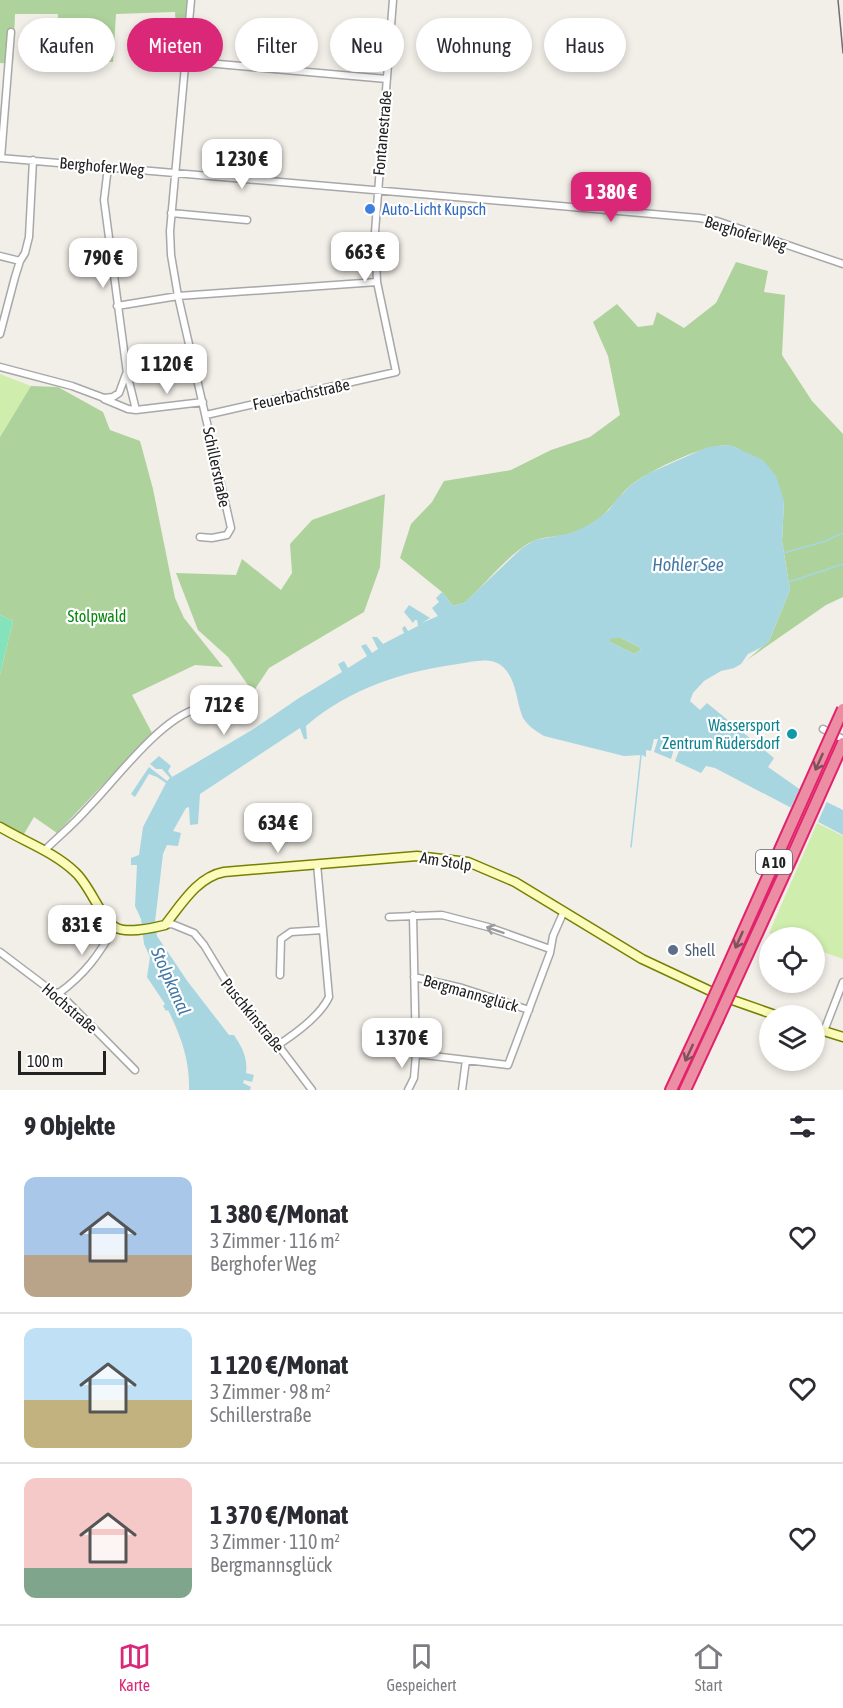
<!DOCTYPE html>
<html lang="de">
<head>
<meta charset="utf-8">
<style>
  :root { --surface:#fff; --page:#f7f7f7; --text:#2b2b33; --muted:#7c7c81; --line:#e1e1e2; --accent:#db2777 }
  body { margin:0; font-family:"Asap Condensed",sans-serif; background:var(--page); color:var(--text); height:100vh; display:flex; flex-direction:column; font-size:22px; white-space:nowrap }
  * { box-sizing:border-box; margin:0 }
  p { font-size:20px; color:var(--muted) }
  .icon { flex:none; width:33px; height:33px; fill:none; stroke:currentColor; stroke-width:2; stroke-linecap:round; stroke-linejoin:round }
  .map { position:relative; height:1090px; overflow:hidden }
  .sheet { display:flex; flex-direction:column; background:var(--surface); flex:1 }
  .sheet>* { flex:none }
  .guide { position:absolute; left:18px; top:18px; width:807px; height:54px; display:flex; gap:12px }
  .fabs { position:absolute; left:759px; top:927px; display:grid; gap:12px }
  .fabs a { display:grid; place-items:center; width:66px; height:66px; border-radius:50%; background:var(--surface); box-shadow:0 3px 9px #0003; font-size:30px }
  .scale { position:absolute; left:18px; bottom:15px; width:88px; box-sizing:border-box; padding-left:6px; border:3px solid #212121; border-top:0; font-size:16px; line-height:21px; white-space:nowrap; color:#212121; -webkit-text-stroke:4px #fff; paint-order:stroke }
  .price { position:absolute; translate:-50% -51px; padding:0 14px; border-radius:12px; background:#fff; color:#222; font-size:20px; line-height:39px; filter:drop-shadow(0 2px 3px #0008) }
  .price::after { content:''; position:absolute; left:50%; top:36px; width:18px; height:14px; margin-left:-9px; background:inherit; clip-path:polygon(0 0,100% 0,50% 100%) }
  .price.current { background:var(--accent); color:#fff }
  ul { padding:0; list-style:none }
  li { display:flex; align-items:center; gap:18px; height:150px; padding:0 24px }
  li+li { border-top:2px solid var(--line) }
  li span { display:grid; place-items:center; flex:none; width:168px; height:120px; border-radius:12px; color:#555 }
  li>.icon { margin-inline-start:auto }
  span .icon { width:72px; height:72px; fill:#fffc; stroke-width:1 }
  li b { font-size:26px }
  h2 { display:flex; justify-content:space-between; align-items:center; height:72px; padding:0 24px; font-size:26px }
  .chip { padding:0 21px; border-radius:27px; background:var(--surface); box-shadow:0 3px 9px #0003; font-size:21px; line-height:54px }
  .chip.current { background:var(--accent); color:#fff }
  .tabs { display:flex; justify-content:space-around; align-items:center; height:84px; border-top:2px solid var(--line); background:var(--surface); font-size:16px; color:var(--muted) }
  .tabs a { display:grid; justify-items:center; gap:3px }
  .tabs .current { color:var(--accent) }
  .map>svg:first-child { display:block }
  .grass { fill:#cfedad }
  .forest { fill:#aed29b }
  .pitch { fill:#84e3ba }
  .water { fill:#a7d6e1; fill-rule:evenodd }
  .pier { fill:#f2eee8 }
  .lines { fill:none; stroke-linecap:round; stroke-linejoin:round }
  .stream { stroke:#a7d6e1; stroke-width:1.5 }
  .street-casing { stroke:#a8a8a8; stroke-width:9 }
  .secondary-casing { stroke:#778001; stroke-width:11 }
  .highway-casing { stroke:#e2226c; stroke-width:14 }
  .street { stroke:#fff; stroke-width:6 }
  .secondary { stroke:#fbfcbb; stroke-width:8 }
  .highway { stroke:#eb8ea3; stroke-width:10 }
  .tram { stroke:#6f6f6f; stroke-width:1.5 }
  .highway-bridge-casing { stroke:#e2226c; stroke-width:14; stroke-linecap:butt }
  .highway-bridge { stroke:#eb8ea3; stroke-width:10 }
  .oneway { stroke:#7c525c }
  .oneway2 { stroke:#9b9b9b }
  .shop-dot { fill:#3f7fe0; stroke:#fff; stroke-width:2 }
  .culture-dot { fill:#0f9aa8; stroke:#fff; stroke-width:2 }
  .service-dot { fill:#5c6f8a; stroke:#fff; stroke-width:2 }
  .labels { text-anchor:middle; dominant-baseline:central; stroke-width:4.5; stroke-linejoin:round; paint-order:stroke }
  .shield { fill:#fff; stroke:#646464; stroke-width:1.5 }
  .shield-label { font-size:15px; font-weight:bold; fill:#212121 }
  .street-label { font-size:16px; fill:#212121; stroke:#fff }
  .shop-label { font-size:16px; fill:#366cbe; stroke:#fff; text-anchor:start }
  .park-label { font-size:16px; fill:#08870d; stroke:#fff }
  .culture-label { font-size:16px; fill:#0d838f; stroke:#fff; text-anchor:end }
  .service-label { font-size:16px; fill:#4e5e75; stroke:#fff; text-anchor:start }
  .water-label { font-size:18px; font-style:italic; fill:#4378a6; stroke:#fff }
</style>
</head>
<body>
<div class="map">
<svg width="843" height="1090" viewBox="0 0 843 1090">
  <rect width="100%" height="100%" fill="#f2eee8"/>
  <path class="grass" d="M 0,374 L 31,386 L 0,437 Z
    M 817,823 L 843,836 L 843,959 L 815,949 L 814,938 L 781,937 L 769,933 Z"/>
  <path class="forest" d="M 0,0 L 188,0 L 180,64 L 167,64 L 177,42 L 175,12 L 116,14 L 113,62 L 57,58 L 58,14 L 15,14 L 13,64 L 0,63 Z
    M 736,262 L 768,271 L 764,292 L 785,295 L 782,355 L 812,401 L 843,434 L 843,597 L 826,605 L 747,660 L 769,641 L 790,590 L 782,541 L 784,501 C 772,485 750,450 731,446 C 710,441 648,471 631,485 C 618,496 610,511 596,521 C 589,525 579,531 572,533 C 560,537 547,536 536,540 C 513,548 484,586 464,603 L 453,606 L 442,592 L 400,558 L 411,524 L 432,502 L 444,481 L 511,470 L 551,450 L 590,437 L 620,415 L 608,356 L 593,322 L 617,304 L 638,327 L 653,325 L 657,312 L 684,328 L 716,303 Z
    M 31,386 L 58,387 L 103,412 L 110,430 L 140,441 L 153,489 L 175,598 L 184,618 L 223,667 L 195,665 L 132,695 L 152,733 L 57,833 L 34,817 L 21,839 L 0,827 L 0,675 L 13,621 L 0,615 L 0,437 Z
    M 385,494 L 380,567 L 364,612 L 269,668 L 253,692 L 228,657 L 198,630 L 176,573 L 236,575 L 242,559 L 281,590 L 292,573 L 290,544 L 312,520 Z
    M 610,638 L 621,638 L 639,647 L 641,650 L 634,654 L 610,642 Z"/>
  <path class="pitch" d="M 0,615 L 13,621 L 0,675 Z"/>
  <path class="water" d="M 730,445 L 763,460 L 776,476 L 784,501 L 782,541 L 790,590 L 769,641 L 764,646 L 748,654 L 741,664 L 734,668 L 721,671 L 704,681 L 693,693 L 690,701 L 700,710 L 707,703 L 774,758 L 768,767 L 798,788 L 843,810 L 843,835 L 715,768 L 706,766 L 701,773 L 675,761 L 679,751 L 678,748 L 674,749 L 671,759 L 654,752 L 658,739 L 654,739 L 651,751 L 646,750 L 646,757 L 642,755 L 624,756 L 544,736 C 536,731 528,726 523,718 C 516,702 517,680 503,667 C 491,656 472,662 458,664 C 404,671 348,689 306,726 L 307,739 L 304,739 L 300,728 L 200,794 L 198,824 L 190,825 L 189,807 L 186,808 L 173,831 L 181,833 L 178,846 L 167,845 L 163,854 L 155,922 L 157,936 L 188,982 L 229,1035 L 234,1035 C 242,1047 248,1058 246,1073 L 254,1075 L 252,1082 L 244,1080 L 243,1083 L 251,1087 L 250,1090 L 189,1090 C 190,1061 181,1036 168,1010 L 166,1011 L 163,1006 L 165,1004 L 147,977 L 150,957 L 144,944 L 141,919 L 135,906 L 137,865 L 131,865 L 131,858 L 139,855 L 143,827 L 166,783 L 157,777 L 149,774 L 135,797 L 131,794 L 149,767 L 167,781 L 170,778 L 162,769 L 156,769 L 150,764 L 159,756 L 171,766 L 168,771 L 172,777 L 252,730 L 299,698 L 342,672 L 338,664 L 344,661 L 348,668 L 367,656 L 361,646 L 366,644 L 372,653 L 378,649 L 372,637 L 377,637 L 383,644 L 404,633 L 402,628 L 405,626 L 408,631 L 418,626 L 417,620 L 415,620 L 413,623 L 404,612 L 409,605 L 430,618 L 422,623 L 438,616 L 432,608 L 439,602 L 436,598 L 442,592 L 453,606 L 464,603 L 522,548 L 535,540 L 572,533 L 594,522 L 609,510 L 617,499 L 631,485 L 647,474 L 708,447 ZM 614,638 L 621,638 L 639,647 L 641,650 L 634,654 L 610,642 L 610,639 Z"/>
  <path class="pier" d="M 801,786 L 828,799 L 817,824 L 790,809 Z"/>
  <g class="lines">
    <path class="stream" d="M 783,553 L 823,542 L 843,533
      M 789,582 L 843,564
      M 631,847 L 641,755"/>
    <defs>
      <path id="street" d="M 191,0 L 170,231 L 171,255 L 178,296 L 231,528 L 227,535 L 212,538 L 200,537
        M 184,61 L 387,79
        M 0,158 L 699,218 L 717,221 L 843,264
        M 1,158 L 11,32
        M 108,167 L 104,200 L 127,373 L 136,410
        M 171,213 L 247,220
        M 0,256 L 20,261
        M 117,306 L 178,296 L 377,282
        M 0,334 L 15,277 L 20,261 L 25,253 L 29,237 L 33,160
        M 0,367 L 72,386 L 104,398 L 113,397 L 119,393 L 126,374
        M 104,399 L 128,409 L 136,410 L 203,402
        M 206,415 L 396,372 L 377,282 L 375,232 L 393,0
        M 823,729 L 843,739
        M 44,851 C 58,837 74,824 87,809 C 116,780 163,713 204,707 L 225,724 L 246,703
        M 389,917 L 442,915 L 488,927 L 550,949
        M 165,925 L 172,924 L 194,933 L 204,945 L 235,996 L 278,1045 L 312,1090
        M 0,952 L 53,992 L 59,993 L 135,1070
        M 280,975 L 281,939 L 291,932 L 323,930
        M 414,977 L 462,988 L 529,1010
        M 59,993 C 84,975 100,954 114,927
        M 824,1031 L 843,982
        M 278,1045 C 295,1034 320,1016 329,997 L 317,864
        M 416,1054 L 508,1065 L 550,953 L 553,936 L 564,911
        M 408,1090 L 414,1078 L 416,1054 L 413,915
        M 462,1090 L 466,1060"/>
      <path id="secondary" d="M 0,827 C 25,842 54,852 75,872 C 90,885 101,919 115,927 C 125,934 153,928 165,925 C 181,905 197,877 224,872 L 417,856 L 468,862 L 515,882 L 642,959 L 721,996 L 778,1016
        M 814,1028 L 843,1037"/>
      <path id="highway" d="M 792,857 L 843,743
        M 671,1090 L 706,1015
        M 685,1090 L 717,1021"/>
    </defs>
    <use href="#street" class="street-casing"/>
    <use href="#secondary" class="secondary-casing"/>
    <use href="#highway" class="highway-casing"/>
    <use href="#street" class="street"/>
    <use href="#secondary" class="secondary"/>
    <use href="#highway" class="highway"/>
    <path class="tram" d="M 838,0 L 843,53"/>
    <defs>
      <path id="highway-bridge" d="M 706,1015 L 843,709
        M 717,1021 L 792,857"/>
    </defs>
    <use href="#highway-bridge" class="highway-bridge-casing"/>
    <use href="#highway-bridge" class="highway-bridge"/>
  </g>
  <defs><path id="oneway-shaft" d="M-6 0H5M1.5-3L5.5 0L1.5 3" fill="none" stroke-width="1.6" stroke-linecap="round" stroke-linejoin="round" transform="scale(1.5)"/></defs>
  <g class="oneway">
    <use href="#oneway-shaft" transform="translate(819 762) rotate(114)"/>
    <use href="#oneway-shaft" transform="translate(739 940) rotate(114)"/>
    <use href="#oneway-shaft" transform="translate(689 1053) rotate(115)"/>
  </g>
  <use class="oneway2" href="#oneway-shaft" transform="translate(495 930) rotate(-161)"/>
  <circle class="shop-dot" cx="370" cy="209" r="6"/>
  <circle class="culture-dot" cx="792" cy="734" r="6"/>
  <circle class="service-dot" cx="673" cy="950" r="6"/>
  <g class="labels">
    <rect class="shield" x="756" y="850" width="36" height="24" rx="4.5"/>
    <g class="shield-label">
      <text x="774" y="862">A 10</text>
    </g>
    <g class="street-label">
      <text transform="translate(382 133) rotate(-85)">Fontanestraße</text>
      <text transform="translate(102 166) rotate(5)">Berghofer Weg</text>
      <text transform="translate(746 233) rotate(17)">Berghofer Weg</text>
      <text transform="translate(301 394) rotate(-12)">Feuerbachstraße</text>
      <text transform="translate(217 467) rotate(78)">Schillerstraße</text>
      <text transform="translate(446 861) rotate(9)">Am Stolp</text>
      <text transform="translate(471 993) rotate(16)">Bergmannsglück</text>
      <text transform="translate(70 1008) rotate(41)">Hochstraße</text>
      <text transform="translate(253 1015) rotate(51)">Puschkinstraße</text>
    </g>
    <g class="shop-label">
      <text x="382" y="209">Auto-Licht Kupsch</text>
    </g>
    <g class="park-label">
      <text x="97" y="616">Stolpwald</text>
    </g>
    <g class="culture-label">
      <text x="780" y="725">Wassersport<tspan x="780" dy="18">Zentrum Rüdersdorf</tspan></text>
    </g>
    <g class="service-label">
      <text x="685" y="950">Shell</text>
    </g>
    <g class="water-label">
      <text x="688" y="564">Hohler See</text>
      <text transform="translate(171 981) rotate(66)">Stolpkanal</text>
    </g>
  </g>
</svg>
<div class="fabs">
<a><svg class="icon" aria-label="locate" viewBox="0 0 24 24"><circle cx="12" cy="12" r="6"/><path d="M12 2v4M12 18v4M2 12h4M18 12h4"/></svg></a>
<a><svg class="icon" aria-label="layers" viewBox="0 0 24 24"><path d="M12 4l9 5-9 5-9-5zM3 14l9 5 9-5"/></svg></a>
</div>
<div class="scale">100 m</div>
<b class="price" style="left:242px;top:190px">1 230 €</b>
<b class="price current" style="left:611px;top:223px">1 380 €</b>
<b class="price" style="left:365px;top:283px">663 €</b>
<b class="price" style="left:103px;top:289px">790 €</b>
<b class="price" style="left:167px;top:395px">1 120 €</b>
<b class="price" style="left:224px;top:736px">712 €</b>
<b class="price" style="left:278px;top:854px">634 €</b>
<b class="price" style="left:82px;top:956px">831 €</b>
<b class="price" style="left:402px;top:1069px">1 370 €</b>
<div class="guide">
<a class="chip">Kaufen</a>
<a class="chip current">Mieten</a>
<a class="chip">Filter</a>
<a class="chip">Neu</a>
<a class="chip">Wohnung</a>
<a class="chip">Haus</a>
</div>
</div>
<section class="sheet">
<h2>9 Objekte<svg class="icon" aria-label="filters" viewBox="0 0 24 24"><path d="M4 7h16M4 17h16"/><circle cx="9" cy="7" r="2"/><circle cx="15" cy="17" r="2"/></svg></h2>
<ul>
<li><span style="background:linear-gradient(#a9c7e8 65%,#b9a48a 0)"><svg class="icon" aria-label="home" viewBox="0 0 24 24"><path d="M3 11l9-7 9 7M6 9v11h12V9"/></svg></span><div><b>1 380 €/Monat</b><p>3 Zimmer · 116 m²</p><p>Berghofer Weg</p></div><svg class="icon" aria-label="heart" viewBox="0 0 24 24"><path d="M12 20l-8-8c-3-5 5-10 8-4 3-6 11-1 8 4z"/></svg></li>
<li><span style="background:linear-gradient(#bfe0f5 60%,#c2b280 0)"><svg class="icon" aria-label="home" viewBox="0 0 24 24"><path d="M3 11l9-7 9 7M6 9v11h12V9"/></svg></span><div><b>1 120 €/Monat</b><p>3 Zimmer · 98 m²</p><p>Schillerstraße</p></div><svg class="icon" aria-label="heart" viewBox="0 0 24 24"><path d="M12 20l-8-8c-3-5 5-10 8-4 3-6 11-1 8 4z"/></svg></li>
<li><span style="background:linear-gradient(#f6c9c9 75%,#7fa58c 0)"><svg class="icon" aria-label="home" viewBox="0 0 24 24"><path d="M3 11l9-7 9 7M6 9v11h12V9"/></svg></span><div><b>1 370 €/Monat</b><p>3 Zimmer · 110 m²</p><p>Bergmannsglück</p></div><svg class="icon" aria-label="heart" viewBox="0 0 24 24"><path d="M12 20l-8-8c-3-5 5-10 8-4 3-6 11-1 8 4z"/></svg></li>
</ul>
</section>
<nav class="tabs">
<a class="current"><svg class="icon" aria-label="map" viewBox="0 0 24 24"><path d="M3 6l6-2 6 2 6-2v14l-6 2-6-2-6 2zM9 4v14M15 6v14"/></svg>Karte</a>
<a><svg class="icon" aria-label="saved" viewBox="0 0 24 24"><path d="M7 4h10v16l-5-4-5 4z"/></svg>Gespeichert</a>
<a><svg class="icon" aria-label="home" viewBox="0 0 24 24"><path d="M3 11l9-7 9 7M6 9v11h12V9"/></svg>Start</a>
</nav>
</body>
</html>
